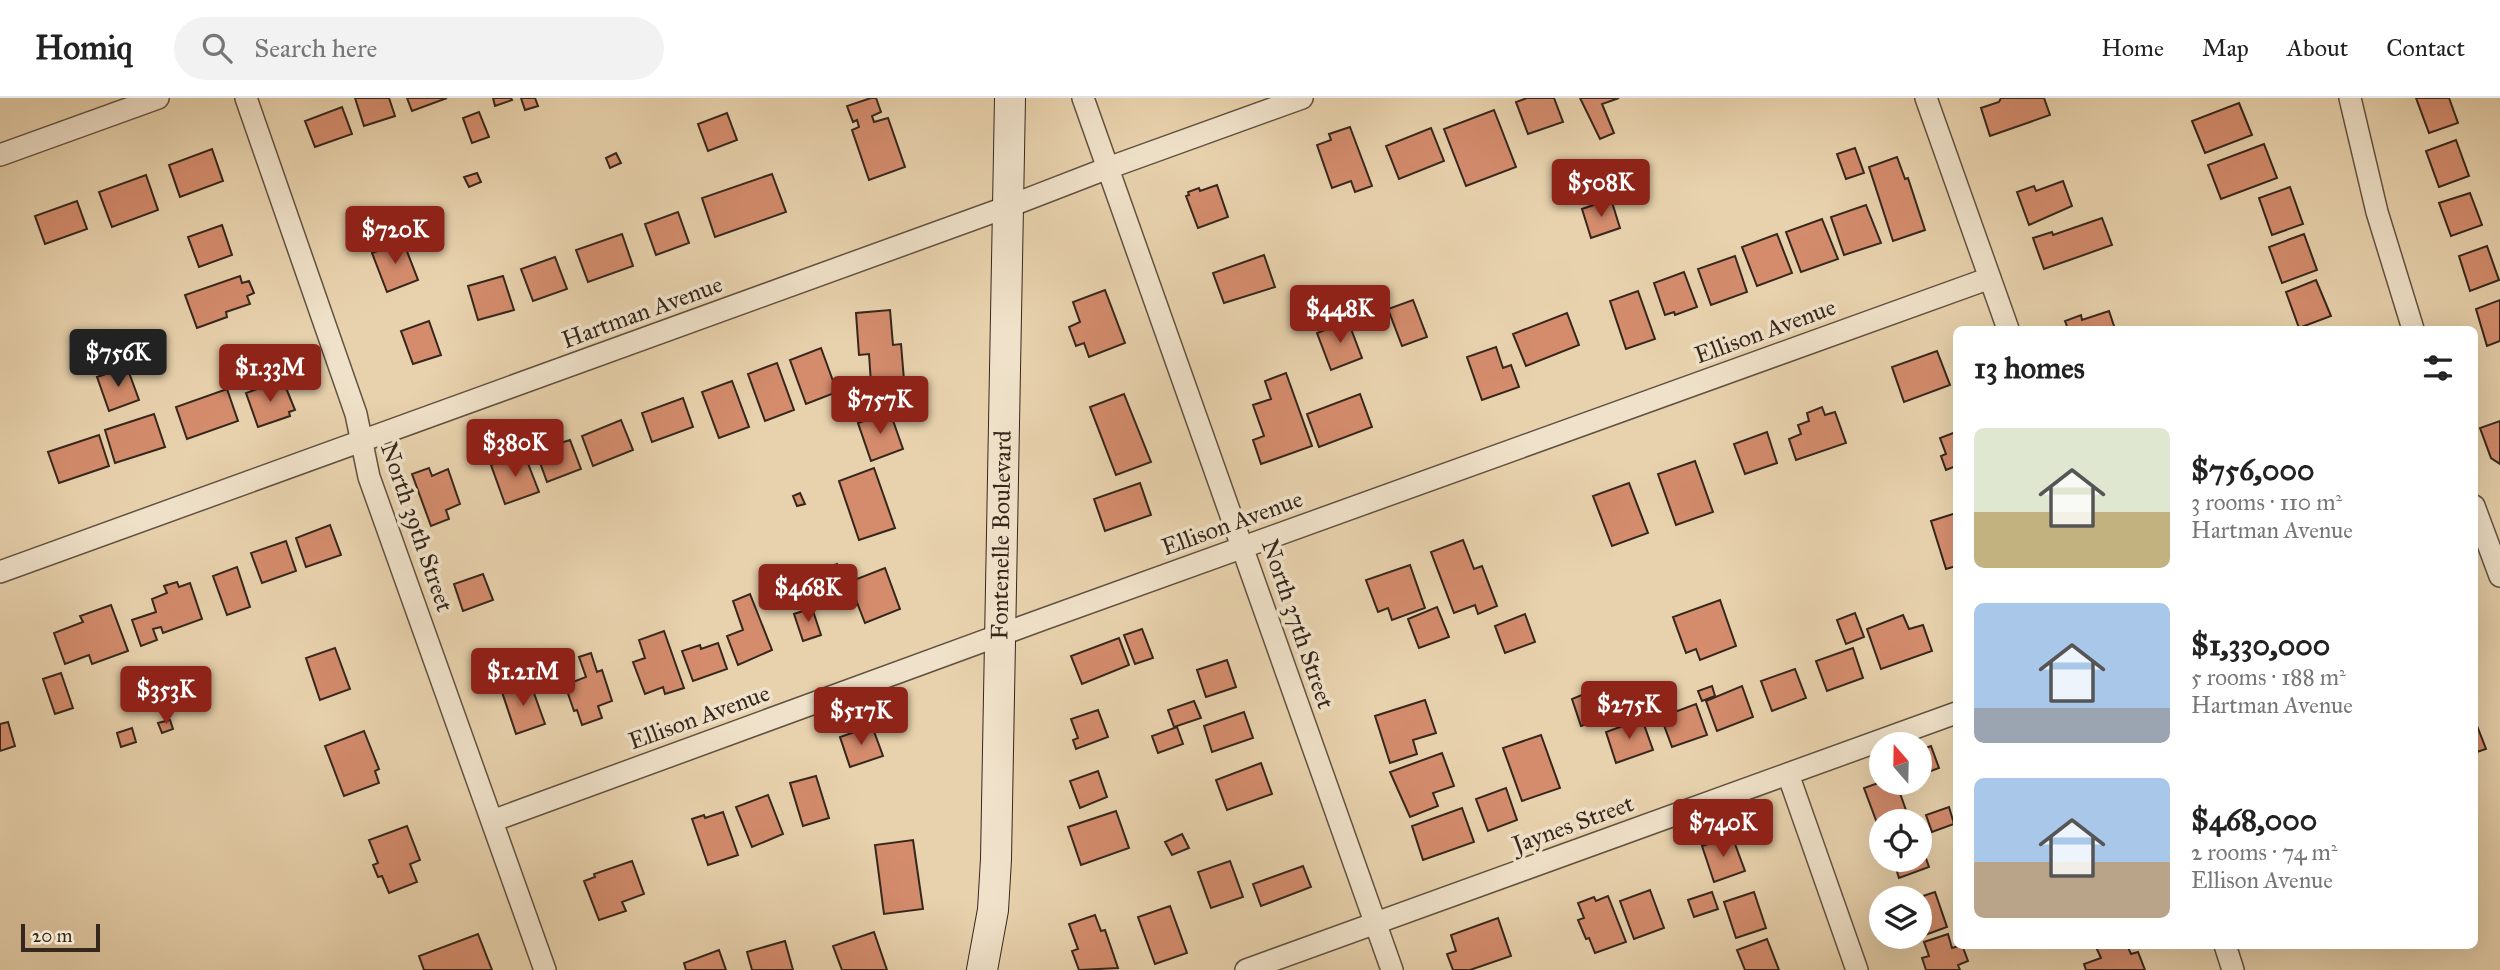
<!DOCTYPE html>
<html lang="en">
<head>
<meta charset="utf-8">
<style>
  :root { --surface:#fff; --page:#f2f2f2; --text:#222; --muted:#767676; --line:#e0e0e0; --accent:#8f2418 }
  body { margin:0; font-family:"IM FELL Great Primer",serif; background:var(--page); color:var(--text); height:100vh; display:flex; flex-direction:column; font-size:26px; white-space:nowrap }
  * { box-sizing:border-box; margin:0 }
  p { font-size:23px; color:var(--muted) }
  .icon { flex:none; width:38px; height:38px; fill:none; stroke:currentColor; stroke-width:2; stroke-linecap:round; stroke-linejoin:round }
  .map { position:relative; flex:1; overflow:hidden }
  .details { position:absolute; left:1953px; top:228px; width:525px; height:623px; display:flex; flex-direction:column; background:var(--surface); border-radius:10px; box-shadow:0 7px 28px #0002 }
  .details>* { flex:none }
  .needle { width:46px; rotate:340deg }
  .fabs { position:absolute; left:1869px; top:634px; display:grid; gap:14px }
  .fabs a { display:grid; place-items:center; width:63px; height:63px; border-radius:50%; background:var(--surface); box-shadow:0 7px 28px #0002; font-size:35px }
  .scale { position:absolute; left:21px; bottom:18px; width:79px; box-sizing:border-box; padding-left:7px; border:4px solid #36271d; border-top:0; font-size:19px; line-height:24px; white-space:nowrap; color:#36271d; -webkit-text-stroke:5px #f0e2ca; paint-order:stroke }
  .price { position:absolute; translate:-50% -60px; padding:0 16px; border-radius:7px; background:var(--accent); color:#fff; font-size:23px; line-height:46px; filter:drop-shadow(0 2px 4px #0008) }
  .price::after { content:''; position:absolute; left:50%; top:42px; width:21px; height:16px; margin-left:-10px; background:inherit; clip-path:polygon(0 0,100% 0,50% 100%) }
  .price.selected { background:#222; color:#fff }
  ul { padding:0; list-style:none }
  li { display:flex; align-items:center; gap:21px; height:175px; padding:0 21px }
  li span { display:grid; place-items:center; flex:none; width:196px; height:140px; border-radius:10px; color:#555 }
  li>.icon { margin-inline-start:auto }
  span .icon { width:84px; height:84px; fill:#fffc; stroke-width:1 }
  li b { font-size:30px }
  h2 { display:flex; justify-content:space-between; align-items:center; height:84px; padding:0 21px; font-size:30px }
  header { display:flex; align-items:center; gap:42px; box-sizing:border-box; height:98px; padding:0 35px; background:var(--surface); border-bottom:2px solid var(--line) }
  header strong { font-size:33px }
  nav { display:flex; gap:38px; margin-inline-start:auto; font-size:24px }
  .search { width:490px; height:63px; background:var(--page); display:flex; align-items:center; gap:18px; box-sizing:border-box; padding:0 24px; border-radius:38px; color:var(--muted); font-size:26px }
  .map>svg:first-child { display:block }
  .building { fill:#d48c6d; stroke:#36271d; stroke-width:2 }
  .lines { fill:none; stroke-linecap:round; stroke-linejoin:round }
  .street-casing { stroke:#625241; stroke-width:24 }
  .secondary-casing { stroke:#36271d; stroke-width:32 }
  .street { stroke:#f0e2ca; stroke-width:21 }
  .secondary { stroke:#f0e2ca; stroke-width:30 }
  .labels { text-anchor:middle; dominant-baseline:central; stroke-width:7; stroke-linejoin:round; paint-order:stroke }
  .street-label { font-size:24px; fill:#36271d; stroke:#f0e2ca }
</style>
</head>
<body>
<header>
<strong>Homiq</strong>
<div class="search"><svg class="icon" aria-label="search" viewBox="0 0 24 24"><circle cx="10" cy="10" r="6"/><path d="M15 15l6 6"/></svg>Search here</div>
<nav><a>Home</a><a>Map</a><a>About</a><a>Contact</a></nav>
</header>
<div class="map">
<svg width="2500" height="872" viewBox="0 0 2500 872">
  <rect width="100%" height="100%" fill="#e8d2ad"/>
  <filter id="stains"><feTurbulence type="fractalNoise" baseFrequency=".00286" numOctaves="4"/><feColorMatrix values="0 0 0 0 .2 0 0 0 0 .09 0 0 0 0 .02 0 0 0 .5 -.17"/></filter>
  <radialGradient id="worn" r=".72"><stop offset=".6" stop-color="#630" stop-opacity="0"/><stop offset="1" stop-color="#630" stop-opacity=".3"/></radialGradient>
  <path class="building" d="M 355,0 L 389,0 L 395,18 L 364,28 Z
    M 407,0 L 447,0 L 412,13 Z
    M 493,0 L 511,0 L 512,2 L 495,8 Z
    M 521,0 L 535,0 L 538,8 L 525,12 Z
    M 871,0 L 876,0 L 881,14 L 872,18 L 874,24 L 888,20 L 905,69 L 869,82 L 852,32 L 859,29 L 857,22 L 853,24 L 847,8 Z
    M 1527,0 L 1554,0 L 1563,24 L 1528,36 L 1516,4 Z
    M 1580,0 L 1619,0 L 1602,6 L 1614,35 L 1600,41 Z
    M 2001,0 L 2044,0 L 2050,17 L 1990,38 L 1981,10 L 1999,4 Z
    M 2416,0 L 2449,0 L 2458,25 L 2429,35 Z
    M 2239,5 L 2252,37 L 2205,55 L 2192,23 Z
    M 342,9 L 352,36 L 315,49 L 305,23 Z
    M 1494,12 L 1516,69 L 1466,88 L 1444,31 Z
    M 479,14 L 489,39 L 472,45 L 463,20 Z
    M 727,15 L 737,42 L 708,53 L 698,26 Z
    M 1350,29 L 1372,88 L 1355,94 L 1351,83 L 1332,90 L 1317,47 L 1331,42 L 1329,36 Z
    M 1431,30 L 1444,63 L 1399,81 L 1386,48 Z
    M 2456,42 L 2469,78 L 2439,89 L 2426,53 Z
    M 2264,46 L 2277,80 L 2221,101 L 2208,67 Z
    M 1855,50 L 1864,75 L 1846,81 L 1837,56 Z
    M 212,51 L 223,83 L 180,99 L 169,67 Z
    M 616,55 L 621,65 L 610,70 L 606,60 Z
    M 1897,59 L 1905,81 L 1908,80 L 1925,132 L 1893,143 L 1869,69 Z
    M 477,75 L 481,84 L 469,89 L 464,79 Z
    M 772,76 L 786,114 L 715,139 L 702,100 Z
    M 146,77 L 158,112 L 112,129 L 99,94 Z
    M 2063,83 L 2072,108 L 2029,127 L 2017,94 L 2034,88 L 2036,93 Z
    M 1217,87 L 1228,119 L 1198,130 L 1186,98 L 1189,97 L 1188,94 L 1199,90 L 1200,93 Z
    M 2290,89 L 2303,126 L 2272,137 L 2259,100 Z
    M 2470,95 L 2482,127 L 2451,138 L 2439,105 Z
    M 1611,101 L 1620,130 L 1591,140 L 1582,111 Z
    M 77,103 L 87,131 L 45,146 L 35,118 Z
    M 1866,107 L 1881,145 L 1844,157 L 1831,119 Z
    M 678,114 L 689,145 L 656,157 L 645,126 Z
    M 2102,120 L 2112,147 L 2044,171 L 2033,140 L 2052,134 L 2053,137 Z
    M 1822,121 L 1838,161 L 1801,174 L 1786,134 Z
    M 222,127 L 232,157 L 199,169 L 188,139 Z
    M 622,136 L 633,168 L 588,184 L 576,152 Z
    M 1777,136 L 1792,175 L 1757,188 L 1742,149 Z
    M 2304,136 L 2317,172 L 2282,185 L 2269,149 Z
    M 403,143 L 418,182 L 387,194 L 372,155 Z
    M 2487,148 L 2499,182 L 2470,193 L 2459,158 Z
    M 1264,157 L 1275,189 L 1224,205 L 1213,175 Z
    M 1735,158 L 1747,194 L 1711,207 L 1698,171 Z
    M 555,159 L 567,191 L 533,203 L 521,171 Z
    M 1684,174 L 1697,209 L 1675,217 L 1674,214 L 1665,217 L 1654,185 Z
    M 240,178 L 242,185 L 249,183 L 254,195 L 247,198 L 250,206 L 226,214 L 227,219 L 197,230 L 185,197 Z
    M 503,178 L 514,212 L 478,222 L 468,188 Z
    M 2316,182 L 2331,218 L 2299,230 L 2286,194 Z
    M 1105,192 L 1125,245 L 1089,259 L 1084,245 L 1076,248 L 1069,229 L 1080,224 L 1073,204 Z
    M 1638,193 L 1655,241 L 1626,251 L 1610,203 Z
    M 1413,202 L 1427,239 L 1402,248 L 1388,211 Z
    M 2500,202 L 2500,243 L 2487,248 L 2476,211 Z
    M 890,212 L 893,247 L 901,246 L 904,282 L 871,285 L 869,256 L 859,257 L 856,215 Z
    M 2109,213 L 2115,231 L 2068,231 L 2065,223 L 2081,217 L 2082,222 Z
    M 1567,215 L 1579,247 L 1526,268 L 1513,236 Z
    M 429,223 L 441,257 L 413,266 L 401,233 Z
    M 1348,223 L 1362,260 L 1331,272 L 1317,235 Z
    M 1496,249 L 1503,270 L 1511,267 L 1519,289 L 1482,302 L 1467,259 Z
    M 821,250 L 837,294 L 806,306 L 790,262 Z
    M 1937,253 L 1950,287 L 1904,304 L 1892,269 Z
    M 777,265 L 794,312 L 765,323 L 748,276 Z
    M 127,269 L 139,302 L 109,313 L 97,279 Z
    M 1286,275 L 1312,348 L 1261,366 L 1253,342 L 1264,338 L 1253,307 L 1271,301 L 1265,283 Z
    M 279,283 L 280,287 L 284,285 L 295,312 L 289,314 L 290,318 L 258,329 L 246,295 Z
    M 732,283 L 749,329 L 719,340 L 702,294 Z
    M 227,291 L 238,323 L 187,341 L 176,309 Z
    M 1124,296 L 1151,364 L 1116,377 L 1090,309 Z
    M 1360,296 L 1372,329 L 1319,349 L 1307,316 Z
    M 683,300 L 693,329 L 652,344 L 642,315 Z
    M 1822,309 L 1825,317 L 1835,314 L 1846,345 L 1796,362 L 1789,341 L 1801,336 L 1798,327 L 1809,323 L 1807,315 Z
    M 890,314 L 903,351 L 871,363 L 858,325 Z
    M 154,316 L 165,349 L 115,365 L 105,332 Z
    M 621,322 L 633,352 L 593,368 L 582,338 Z
    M 2500,323 L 2500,366 L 2491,360 L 2480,330 Z
    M 1767,334 L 1777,365 L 1745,376 L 1734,346 Z
    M 1956,334 L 1956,368 L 1946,372 L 1941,358 L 1946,356 L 1940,340 Z
    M 99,337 L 109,368 L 59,385 L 48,354 Z
    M 555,341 L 557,346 L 570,342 L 581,371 L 547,384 L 534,348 Z
    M 524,355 L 539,394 L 505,406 L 491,367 Z
    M 1695,363 L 1713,414 L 1676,427 L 1658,376 Z
    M 429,370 L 432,378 L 448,371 L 460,406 L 446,412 L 449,421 L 431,428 L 412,376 Z
    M 874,370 L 895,430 L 859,442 L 839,383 Z
    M 1140,385 L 1151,417 L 1105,433 L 1094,401 Z
    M 1629,385 L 1648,435 L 1612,448 L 1593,398 Z
    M 800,395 L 805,406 L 797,408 L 793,398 Z
    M 1956,415 L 1956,468 L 1946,471 L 1931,423 Z
    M 330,427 L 341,457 L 306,469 L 296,440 Z
    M 1463,442 L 1474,471 L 1482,468 L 1497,508 L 1478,516 L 1475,507 L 1454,515 L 1431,454 Z
    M 286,443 L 296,473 L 262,485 L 251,455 Z
    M 837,466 L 845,492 L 826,498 L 817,473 Z
    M 1410,467 L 1425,510 L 1392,522 L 1388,510 L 1378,514 L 1366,482 Z
    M 237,469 L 250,509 L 227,517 L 213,478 Z
    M 885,470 L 900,511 L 865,525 L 849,484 Z
    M 483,476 L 493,502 L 463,513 L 454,486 Z
    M 177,484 L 179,489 L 190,485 L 202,521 L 163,535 L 161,529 L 153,531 L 157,542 L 141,548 L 132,522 L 156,514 L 152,501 L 167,495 L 164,488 Z
    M 750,496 L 772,552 L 738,567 L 727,538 L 743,532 L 733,503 Z
    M 1720,502 L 1736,548 L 1700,562 L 1696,551 L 1686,555 L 1673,519 Z
    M 111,507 L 128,553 L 92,566 L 89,557 L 65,566 L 54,535 L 83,524 L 80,518 Z
    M 1437,509 L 1449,539 L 1419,550 L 1408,521 Z
    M 812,510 L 821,537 L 803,543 L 794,516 Z
    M 1855,515 L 1864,539 L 1846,546 L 1837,522 Z
    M 1525,516 L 1535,544 L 1505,555 L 1495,528 Z
    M 1903,517 L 1909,531 L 1923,527 L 1932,553 L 1881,571 L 1867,531 Z
    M 1142,531 L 1153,560 L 1135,566 L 1124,537 Z
    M 664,533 L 684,590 L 665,596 L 663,589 L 645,596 L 633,564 L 645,560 L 639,542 Z
    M 1119,540 L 1129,567 L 1082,586 L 1071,558 Z
    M 718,545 L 727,571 L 693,583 L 682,553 L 700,547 L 701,551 Z
    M 335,550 L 350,591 L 320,602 L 306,560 Z
    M 1853,550 L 1863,580 L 1827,593 L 1816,563 Z
    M 591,555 L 597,574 L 602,572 L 612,603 L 598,608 L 602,620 L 582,627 L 577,612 L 574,613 L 565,587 L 586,579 L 579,559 Z
    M 1227,562 L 1236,589 L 1206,599 L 1197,572 Z
    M 1795,571 L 1806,600 L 1772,613 L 1761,583 Z
    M 61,575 L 73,610 L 55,616 L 43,581 Z
    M 530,584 L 545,626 L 516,636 L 502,594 Z
    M 1654,587 L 1663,611 L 1646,617 L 1638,593 Z
    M 1712,588 L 1715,598 L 1702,603 L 1698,593 Z
    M 1742,588 L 1753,619 L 1717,633 L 1706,603 Z
    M 1589,594 L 1599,622 L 1581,628 L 1572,601 Z
    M 1425,602 L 1436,635 L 1413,642 L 1417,656 L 1390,665 L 1375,618 Z
    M 1194,603 L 1201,620 L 1174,629 L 1168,612 Z
    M 1696,606 L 1707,637 L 1672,649 L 1661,619 Z
    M 1098,612 L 1108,639 L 1076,651 L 1073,642 L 1078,640 L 1071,621 Z
    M 1244,614 L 1253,640 L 1212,654 L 1204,628 Z
    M 2474,620 L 2486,651 L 2474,655 Z
    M 1642,621 L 1653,652 L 1616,665 L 1606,634 Z
    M 170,622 L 173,631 L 162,635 L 158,625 Z
    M 8,624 L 15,648 L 0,653 L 0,626 Z
    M 872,628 L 883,658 L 850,669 L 840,639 Z
    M 1177,629 L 1183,646 L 1158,655 L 1152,638 Z
    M 132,630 L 136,644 L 121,649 L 117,635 Z
    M 364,633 L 379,671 L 375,673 L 379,685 L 344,698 L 325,648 Z
    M 1541,637 L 1560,690 L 1522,703 L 1503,650 Z
    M 1931,648 L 1939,670 L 1920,677 L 1920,652 Z
    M 1442,655 L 1454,688 L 1433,695 L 1438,708 L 1410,719 L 1390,674 Z
    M 1261,665 L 1272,696 L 1227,712 L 1216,682 Z
    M 1098,673 L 1107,699 L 1080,710 L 1070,683 Z
    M 816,678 L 829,720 L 803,728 L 790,685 Z
    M 1881,684 L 1896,684 L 1907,715 L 1877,725 L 1864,690 Z
    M 1506,690 L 1517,722 L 1488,733 L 1476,701 Z
    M 768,697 L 783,736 L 752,749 L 736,709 Z
    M 1949,709 L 1954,726 L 1932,734 L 1926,717 Z
    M 1462,710 L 1474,744 L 1423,762 L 1412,728 Z
    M 1116,713 L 1129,750 L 1081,767 L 1068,729 Z
    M 723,714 L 738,757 L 708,767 L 692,721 L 704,717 L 705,720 Z
    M 407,728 L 420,762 L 410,766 L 417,784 L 389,795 L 382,778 L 378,779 L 373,767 L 378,765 L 369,742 Z
    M 1182,736 L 1189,750 L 1172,757 L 1165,744 Z
    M 1732,738 L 1745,773 L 1714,784 L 1702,748 Z
    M 913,742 L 923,811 L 884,816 L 875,747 Z
    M 1920,743 L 1929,769 L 1899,780 L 1893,761 L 1920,761 Z
    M 632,763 L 644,796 L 622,804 L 626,813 L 599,822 L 584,783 L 595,779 L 594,776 Z
    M 1230,763 L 1243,799 L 1211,810 L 1198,774 Z
    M 1303,768 L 1311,789 L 1261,808 L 1253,786 Z
    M 1650,792 L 1664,830 L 1634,841 L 1620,803 Z
    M 1712,794 L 1718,811 L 1694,819 L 1688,802 Z
    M 1754,794 L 1766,830 L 1736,840 L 1724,804 Z
    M 1935,794 L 1947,829 L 1917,840 L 1920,838 L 1920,800 L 1917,800 Z
    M 1608,798 L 1626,844 L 1595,855 L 1589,840 L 1586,841 L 1578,822 L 1584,820 L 1578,805 L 1594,799 L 1596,803 Z
    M 1170,808 L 1187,855 L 1155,866 L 1138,819 Z
    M 1095,817 L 1101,833 L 1105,832 L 1118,870 L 1079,872 L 1072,853 L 1078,851 L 1069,826 Z
    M 1498,820 L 1511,858 L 1470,872 L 1453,872 L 1447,856 L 1456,853 L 1451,837 Z
    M 874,834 L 887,872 L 842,872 L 833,848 Z
    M 478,836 L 492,872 L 424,872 L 419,858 Z
    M 1948,836 L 1952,850 L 1962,847 L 1968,863 L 1958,867 L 1960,872 L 1926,872 L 1922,860 L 1929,858 L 1924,844 Z
    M 1767,841 L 1779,872 L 1745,872 L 1737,852 Z
    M 785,843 L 793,872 L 752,872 L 747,854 Z
    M 2102,847 L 2127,847 L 2131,856 L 2138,854 L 2145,872 L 2086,872 L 2084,866 L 2101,860 L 2096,849 Z
    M 719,852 L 726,872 L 686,872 L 684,865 Z"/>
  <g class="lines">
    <defs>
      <path id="street" d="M 246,0 L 356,316 L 369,379 L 545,872
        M 1083,0 L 1392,872
        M 1926,0 L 2008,231
        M 2350,0 L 2377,114 L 2413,231
        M 0,57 L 158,0
        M 2474,408 L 2500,478
        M 0,474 L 1007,109 L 1108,70 L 1302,0
        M 1788,676 L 1857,872
        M 492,723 L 1041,522 L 1990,180
        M 2225,847 L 2233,872
        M 1246,872 L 1956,615"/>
      <path id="secondary" d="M 982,872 L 993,812 L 996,761 L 1010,0"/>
    </defs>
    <use href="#street" class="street-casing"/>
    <use href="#secondary" class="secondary-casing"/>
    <use href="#street" class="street"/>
    <use href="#secondary" class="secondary"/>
  </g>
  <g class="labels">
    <g class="street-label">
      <text transform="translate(642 214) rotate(-20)">Hartman Avenue</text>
      <text transform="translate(1765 233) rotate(-20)">Ellison Avenue</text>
      <text transform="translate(1232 425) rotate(-20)">Ellison Avenue</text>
      <text transform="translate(417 429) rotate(71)">North 39th Street</text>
      <text transform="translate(1001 437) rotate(-89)">Fontenelle Boulevard</text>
      <text transform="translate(1298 526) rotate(71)">North 37th Street</text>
      <text transform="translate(699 619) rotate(-20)">Ellison Avenue</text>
      <text transform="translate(1573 726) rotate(-20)">Jaynes Street</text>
    </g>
  </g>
  <rect width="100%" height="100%" filter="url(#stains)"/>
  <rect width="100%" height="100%" fill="url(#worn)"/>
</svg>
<div class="fabs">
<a><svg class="needle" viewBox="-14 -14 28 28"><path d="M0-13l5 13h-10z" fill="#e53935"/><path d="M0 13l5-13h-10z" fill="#767676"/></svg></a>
<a><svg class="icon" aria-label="locate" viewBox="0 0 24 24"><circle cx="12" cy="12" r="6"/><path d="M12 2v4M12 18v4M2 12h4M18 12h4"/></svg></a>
<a><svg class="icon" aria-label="layers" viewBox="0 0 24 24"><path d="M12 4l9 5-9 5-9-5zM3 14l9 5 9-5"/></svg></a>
</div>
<div class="scale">20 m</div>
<b class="price" style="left:1601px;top:121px">$508K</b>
<b class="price" style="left:395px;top:168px">$720K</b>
<b class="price" style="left:1340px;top:247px">$448K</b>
<b class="price selected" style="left:118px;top:291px">$756K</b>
<b class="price" style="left:270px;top:306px">$1.33M</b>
<b class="price" style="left:880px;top:338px">$757K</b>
<b class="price" style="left:515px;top:381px">$380K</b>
<b class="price" style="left:808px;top:526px">$468K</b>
<b class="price" style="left:523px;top:610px">$1.21M</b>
<b class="price" style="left:166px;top:628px">$353K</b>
<b class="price" style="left:1629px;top:643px">$275K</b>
<b class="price" style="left:861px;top:649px">$517K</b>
<b class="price" style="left:1723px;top:761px">$740K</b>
<section class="details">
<h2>13 homes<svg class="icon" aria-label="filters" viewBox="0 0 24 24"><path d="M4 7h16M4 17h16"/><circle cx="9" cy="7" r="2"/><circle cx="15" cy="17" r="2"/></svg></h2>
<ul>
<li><span style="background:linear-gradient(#dfe7d0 60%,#c2b280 0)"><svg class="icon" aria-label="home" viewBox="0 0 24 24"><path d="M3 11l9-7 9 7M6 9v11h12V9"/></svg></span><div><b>$756,000</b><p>3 rooms · 110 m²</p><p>Hartman Avenue</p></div></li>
<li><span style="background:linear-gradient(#a9c7e8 75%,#9aa5b1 0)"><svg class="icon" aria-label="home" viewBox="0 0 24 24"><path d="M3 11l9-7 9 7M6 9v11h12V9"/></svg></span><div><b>$1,330,000</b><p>5 rooms · 188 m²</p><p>Hartman Avenue</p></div></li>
<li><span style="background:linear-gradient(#a9c7e8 60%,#b9a48a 0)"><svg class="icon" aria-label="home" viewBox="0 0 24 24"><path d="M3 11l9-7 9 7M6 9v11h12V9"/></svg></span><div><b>$468,000</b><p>2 rooms · 74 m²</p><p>Ellison Avenue</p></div></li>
</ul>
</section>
</div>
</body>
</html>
